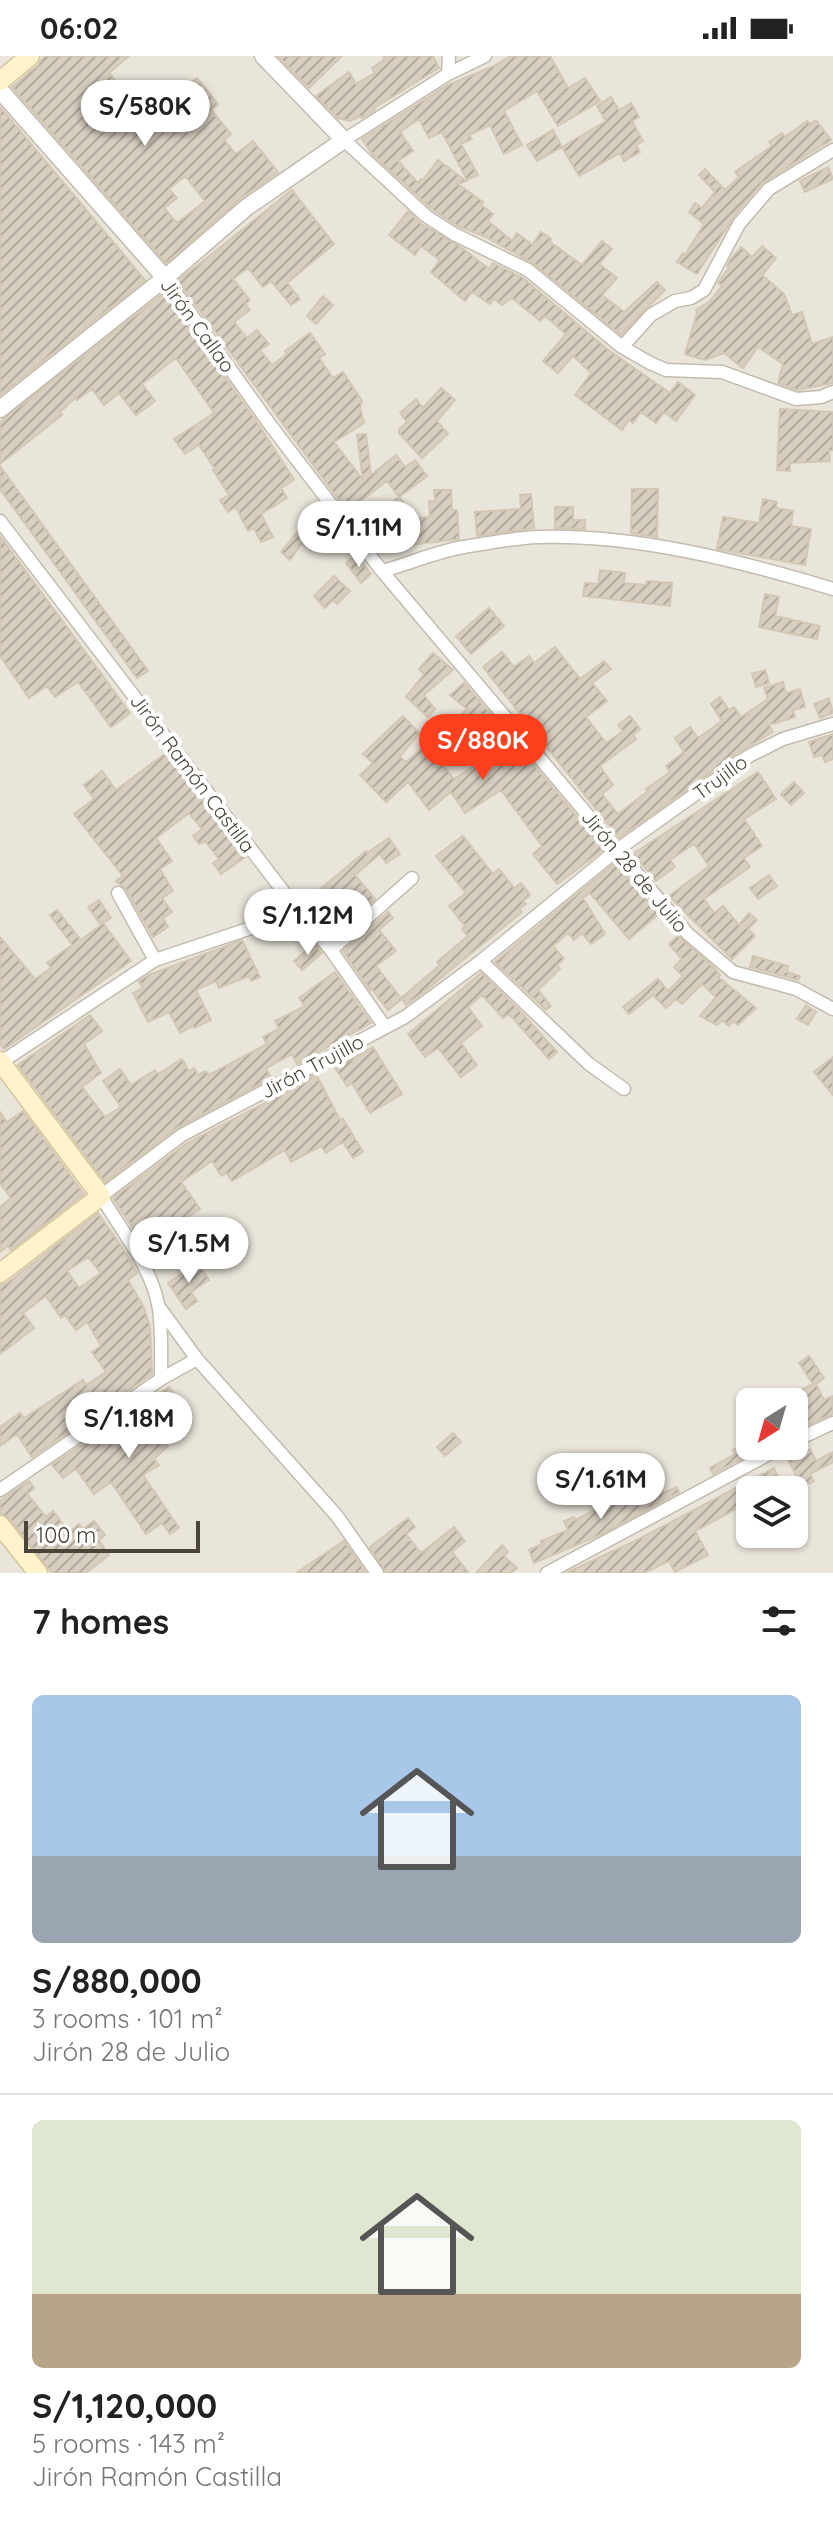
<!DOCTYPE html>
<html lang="en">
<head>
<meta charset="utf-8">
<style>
  :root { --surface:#fff; --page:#f2f2f2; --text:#222; --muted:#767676; --line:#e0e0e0; --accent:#fc3f1d }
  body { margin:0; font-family:Quicksand,sans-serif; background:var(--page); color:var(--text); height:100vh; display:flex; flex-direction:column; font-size:30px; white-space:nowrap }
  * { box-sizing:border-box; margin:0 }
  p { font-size:26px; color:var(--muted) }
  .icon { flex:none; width:44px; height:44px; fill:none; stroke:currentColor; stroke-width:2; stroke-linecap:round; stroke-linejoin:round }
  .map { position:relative; height:1517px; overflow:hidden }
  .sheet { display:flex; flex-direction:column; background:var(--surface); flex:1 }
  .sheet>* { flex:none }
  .needle { width:52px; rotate:217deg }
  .controls { position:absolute; left:736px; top:1332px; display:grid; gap:16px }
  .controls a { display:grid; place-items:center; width:72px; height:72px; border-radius:12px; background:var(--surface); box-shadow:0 2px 6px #0004; font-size:40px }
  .scale { position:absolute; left:24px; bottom:20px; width:176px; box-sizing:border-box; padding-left:8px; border:4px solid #4b4439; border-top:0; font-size:22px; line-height:28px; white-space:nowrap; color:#4b4439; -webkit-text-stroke:6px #fff; paint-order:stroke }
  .price { position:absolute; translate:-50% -68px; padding:0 18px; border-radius:28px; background:#fff; color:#222; font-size:26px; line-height:52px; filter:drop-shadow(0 2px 4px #0008) }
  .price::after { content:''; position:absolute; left:50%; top:48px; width:24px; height:18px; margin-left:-12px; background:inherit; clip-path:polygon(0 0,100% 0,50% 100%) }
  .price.current { background:var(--accent); color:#fff }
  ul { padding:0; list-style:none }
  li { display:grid; align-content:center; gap:16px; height:424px; padding:0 32px }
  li+li { border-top:2px solid var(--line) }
  li span { display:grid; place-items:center; height:248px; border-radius:12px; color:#555 }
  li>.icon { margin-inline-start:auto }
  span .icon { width:144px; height:144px; fill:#fffc; stroke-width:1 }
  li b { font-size:34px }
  h2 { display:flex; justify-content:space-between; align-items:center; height:96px; padding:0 32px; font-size:34px }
  .status { display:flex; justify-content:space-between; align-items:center; height:56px; padding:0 40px; background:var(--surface); direction:ltr }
  .status svg { height:22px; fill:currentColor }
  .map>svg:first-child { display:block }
  .residential { fill:#eae5da; fill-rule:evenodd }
  .building { fill:url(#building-hatch); stroke:#d3c7b4; stroke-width:2; fill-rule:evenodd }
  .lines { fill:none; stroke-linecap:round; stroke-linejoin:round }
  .minor-casing { stroke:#c2bbae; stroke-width:15 }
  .tertiary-casing { stroke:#c2bbae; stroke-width:19 }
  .secondary-casing { stroke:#d6c79b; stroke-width:21 }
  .minor { stroke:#fff; stroke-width:12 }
  .tertiary { stroke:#fff; stroke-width:16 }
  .secondary { stroke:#fff3cd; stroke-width:18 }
  .labels { text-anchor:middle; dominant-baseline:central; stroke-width:8; stroke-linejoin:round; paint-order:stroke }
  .street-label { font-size:20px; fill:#4b4439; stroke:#fff }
</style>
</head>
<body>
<div class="status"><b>06:02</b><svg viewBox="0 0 49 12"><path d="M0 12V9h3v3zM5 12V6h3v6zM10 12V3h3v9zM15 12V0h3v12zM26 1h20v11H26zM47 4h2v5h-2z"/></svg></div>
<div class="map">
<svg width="833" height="1517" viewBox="0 0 833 1517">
  <defs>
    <pattern id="building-hatch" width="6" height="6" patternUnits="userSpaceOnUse" patternTransform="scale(2)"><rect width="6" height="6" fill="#d8cfc1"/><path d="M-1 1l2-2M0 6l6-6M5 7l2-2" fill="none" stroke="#b1aa9e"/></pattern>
  </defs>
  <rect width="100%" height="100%" fill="#f6f3ec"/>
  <path class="residential" d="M 0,0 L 833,0 L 833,1517 L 0,1517 ZM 750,1346 L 794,1346 L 794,1390 L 750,1390 ZM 750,1434 L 794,1434 L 794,1478 L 750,1478 Z"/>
  <path class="building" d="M 44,0 L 129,0 L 109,17 L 146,62 L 197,22 L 218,48 L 211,54 L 231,78 L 224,84 L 236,98 L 253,85 L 278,116 L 240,143 L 166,207 L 12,31 L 38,9 ZM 185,120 L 205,145 L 177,167 L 164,152 L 177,142 L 169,133 Z
    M 278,0 L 342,0 L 309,32 Z
    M 383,0 L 433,0 L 439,12 L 374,52 L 375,54 L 362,62 L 360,60 L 350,65 L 338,62 L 316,40 L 349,16 L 356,28 L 375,17 L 372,12 L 385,3 Z
    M 511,0 L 550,0 L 568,32 L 585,22 L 600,45 L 558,70 L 537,35 L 517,47 L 504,55 L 522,89 L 504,98 L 490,69 L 469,79 L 472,83 L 461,88 L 478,119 L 467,124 L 442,76 L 429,82 L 419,63 L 400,76 L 413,95 L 398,105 L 418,127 L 421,123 L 423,124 L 438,104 L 466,125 L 458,128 L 483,146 L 481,149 L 493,158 L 488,165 L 512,185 L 517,177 L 532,189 L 541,176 L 551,183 L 550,186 L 582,209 L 602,185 L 612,193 L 599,208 L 617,222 L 602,239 L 624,256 L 657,226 L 665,234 L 621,279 L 533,207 L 484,180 L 458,170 L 432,153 L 373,99 L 362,83 L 448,29 L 494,10 Z
    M 611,41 L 619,54 L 631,47 L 639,61 L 632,65 L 643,85 L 636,89 L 640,96 L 624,105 L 620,97 L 579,120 L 562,91 L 606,65 L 597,50 Z
    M 0,51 L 145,224 L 0,339 Z
    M 816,64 L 831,84 L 762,127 L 737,156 L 697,218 L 677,206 L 683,197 L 685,199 L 704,168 L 689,156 L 695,147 L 702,152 L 715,136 L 699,119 L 705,113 L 725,134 L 739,121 L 735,116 L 772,90 L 769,86 L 782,77 L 785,81 L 807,65 L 810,68 Z
    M 553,74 L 562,91 L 537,105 L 527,89 Z
    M 828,111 L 833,123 L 805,136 L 800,125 Z
    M 292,134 L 334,188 L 287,227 L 300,243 L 291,249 L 271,225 L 263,231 L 248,212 L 233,223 L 250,244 L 245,248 L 250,254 L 234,266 L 247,282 L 257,274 L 269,288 L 260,294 L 272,309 L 287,298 L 285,295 L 310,277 L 325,298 L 319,302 L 333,322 L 343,316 L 362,345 L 360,352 L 364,367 L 334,386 L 363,424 L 357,379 L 366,378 L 371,419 L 396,399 L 405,411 L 415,404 L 427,420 L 399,441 L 387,425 L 347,455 L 178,225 Z
    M 408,155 L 421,168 L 461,191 L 489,213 L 493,207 L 523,222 L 607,293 L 670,337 L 678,326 L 695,339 L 676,365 L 664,356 L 656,367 L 641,356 L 633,367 L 629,364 L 622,374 L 575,339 L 591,317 L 573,300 L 558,317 L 543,305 L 566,278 L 545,260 L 540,265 L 512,242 L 502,249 L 494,243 L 490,248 L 472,236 L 465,245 L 431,216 L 440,204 L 421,190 L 415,199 L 389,179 Z
    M 762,190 L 776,202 L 762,219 L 784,238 L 792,259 L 802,256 L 812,288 L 833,281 L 833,327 L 797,334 L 778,327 L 783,308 L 758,291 L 743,312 L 724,297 L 705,304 L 685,298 L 697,257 L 696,254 L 710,245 L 722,230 L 718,227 L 729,211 L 727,210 L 730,204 L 741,191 L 752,201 Z
    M 164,237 L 257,366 L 294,424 L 281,432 L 287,442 L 261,458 L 273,481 L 261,486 L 254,472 L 248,475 L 236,451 L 228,456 L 220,444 L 229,439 L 213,414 L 215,413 L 199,389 L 185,398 L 174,383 L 214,357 L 176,302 L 142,328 L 155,345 L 136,359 L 119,337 L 104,349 L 92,333 L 77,344 L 75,342 L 60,356 L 62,359 L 0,408 L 0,366 Z
    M 323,240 L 333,249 L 316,268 L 307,260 Z
    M 441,332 L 455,344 L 437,365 L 448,378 L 422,402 L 399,377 L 399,373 L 407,366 L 400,357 L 416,343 L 423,352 Z
    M 780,353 L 833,356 L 833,394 L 829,395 L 830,405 L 790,407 L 790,415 L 777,414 Z
    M 0,410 L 148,615 L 137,622 L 0,433 Z
    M 632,433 L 658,433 L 657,481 L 631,477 Z
    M 434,434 L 451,434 L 452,454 L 457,454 L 459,483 L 411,489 L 408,460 L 374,486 L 361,470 L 399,441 L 416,462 L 430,461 L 429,445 L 435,445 Z
    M 531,438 L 534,472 L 477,480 L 475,456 L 521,453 L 520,439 Z
    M 763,443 L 777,446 L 776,452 L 793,455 L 791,470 L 811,473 L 805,509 L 717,493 L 723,461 L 759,467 Z
    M 555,451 L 573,451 L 573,464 L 585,464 L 585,473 L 555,472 Z
    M 304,468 L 312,473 L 314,470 L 324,478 L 311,494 L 302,487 L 290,504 L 281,496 Z
    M 0,480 L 130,657 L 111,671 L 78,626 L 55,641 L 47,630 L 29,642 L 0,600 Z
    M 356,499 L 371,518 L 361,527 L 346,507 Z
    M 600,514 L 625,517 L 624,527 L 646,529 L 647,525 L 672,527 L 670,550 L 583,540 L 585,527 L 598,528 Z
    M 334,520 L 350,535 L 337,548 L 333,544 L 325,552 L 314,540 Z
    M 765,538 L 779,541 L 775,560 L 820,570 L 817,583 L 759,571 Z
    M 489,552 L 504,570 L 471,598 L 456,580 Z
    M 555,591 L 580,623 L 604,605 L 611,613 L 592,627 L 607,645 L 586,661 L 606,687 L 623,675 L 618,669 L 630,660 L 640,673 L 633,679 L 636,683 L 600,710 L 613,729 L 602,738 L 618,758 L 648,735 L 646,733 L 670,716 L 666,710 L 684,696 L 675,682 L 690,671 L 698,682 L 722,665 L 711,648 L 720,641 L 729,654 L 734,651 L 741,661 L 768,643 L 764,632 L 783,626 L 786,637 L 800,633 L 805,651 L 793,654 L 795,661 L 769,669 L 773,676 L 744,693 L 619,782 L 483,611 L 502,596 L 514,611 L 529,600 L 534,607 Z
    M 433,597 L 453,614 L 424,639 L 435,653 L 428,661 L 406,641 L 424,618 L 419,613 Z
    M 765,614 L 769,627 L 756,631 L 752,618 Z
    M 464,627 L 502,671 L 499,673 L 512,694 L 518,690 L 604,793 L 557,828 L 533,798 L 542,790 L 501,734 L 465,757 L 451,736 L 429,754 L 408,726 L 386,746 L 360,719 L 373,707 L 363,698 L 403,660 L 419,677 L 400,701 L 406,706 L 428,687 L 436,696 L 464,672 L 456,663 L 467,653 L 450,639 ZM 464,692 L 477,708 L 454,723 L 443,709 Z
    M 829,642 L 833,657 L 820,662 L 814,648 Z
    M 833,678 L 833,703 L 825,706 L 822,699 L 814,701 L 809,686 Z
    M 166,697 L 245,801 L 221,818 L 213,807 L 219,803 L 205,785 L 199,788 L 193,780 L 202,773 L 189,757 L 156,782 L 172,805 L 160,813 L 173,835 L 162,842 L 172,856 L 163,862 L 168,871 L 153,881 L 126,833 L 116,825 L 123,820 L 74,758 L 94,743 L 84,729 L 102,715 L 116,734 Z
    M 758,716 L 776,743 L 744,763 L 762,790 L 744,802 L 750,811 L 704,843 L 714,857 L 723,850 L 739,869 L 749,857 L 757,864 L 748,873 L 755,880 L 732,903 L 669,840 L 709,810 L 694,788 L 670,804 L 675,811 L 656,825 L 633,798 Z
    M 794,726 L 804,737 L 791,749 L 781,738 Z
    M 463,780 L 493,818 L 499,813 L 514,832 L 521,827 L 530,839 L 523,845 L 526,848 L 519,853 L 522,856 L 425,935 L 406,949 L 402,943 L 388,954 L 370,931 L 370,934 L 343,895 L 388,856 L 393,862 L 379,874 L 396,895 L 376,910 L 401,942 L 440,909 L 437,906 L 468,880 L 462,873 L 465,870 L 449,850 L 466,837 L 436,800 Z
    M 389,782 L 400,798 L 386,807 L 380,798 L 355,819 L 375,843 L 334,879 L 306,845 L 366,795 L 367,797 Z
    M 615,807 L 659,858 L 629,883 L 590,837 L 583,842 L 605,878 L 591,888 L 582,877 L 574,884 L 568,877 L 553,890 L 564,903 L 557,909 L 560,913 L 538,934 L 551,950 L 546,954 L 495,906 Z
    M 769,819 L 777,830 L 758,843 L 750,832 Z
    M 99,844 L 111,862 L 103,867 L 131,905 L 4,993 L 0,988 L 0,881 L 35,923 L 51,912 L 47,907 L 72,889 L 50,859 L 57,854 L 81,884 L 101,869 L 88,851 Z
    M 678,880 L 713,911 L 720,919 L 718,921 L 756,952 L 738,969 L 733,965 L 729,970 L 722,964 L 717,969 L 700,960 L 716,941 L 702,928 L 682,948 L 676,943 L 666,952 L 653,939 L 629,958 L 623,951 L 658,923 L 668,935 L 683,920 L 674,911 L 682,903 L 669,888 Z
    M 242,884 L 260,921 L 251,925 L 249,920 L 219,932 L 216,925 L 196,934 L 211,964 L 194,972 L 193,970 L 180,977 L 169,956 L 148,966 L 133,937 L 143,932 L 139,925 L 149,919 Z
    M 314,888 L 322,897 L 302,914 L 294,905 Z
    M 753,900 L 788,910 L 787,916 L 800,920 L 798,924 L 750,911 Z
    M 335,916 L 371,967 L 297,1008 L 292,998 L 266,1012 L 271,1022 L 178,1071 L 105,1126 L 18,1009 L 90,959 L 102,975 L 84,988 L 101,1017 L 82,1031 L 105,1061 L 121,1051 L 103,1025 L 120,1013 L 131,1029 L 155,1014 L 158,1018 L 182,1003 L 189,1015 L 194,1012 L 198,1019 L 206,1015 L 209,1019 L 267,988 L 263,981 L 279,973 L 275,965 L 305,950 L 299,942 Z
    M 481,917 L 520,955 L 557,996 L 549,1003 L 509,958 L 503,962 L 482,939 L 468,951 L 482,970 L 461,987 L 477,1009 L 461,1021 L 438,992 L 425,1001 L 408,978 Z
    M 806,949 L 816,956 L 808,969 L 797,963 Z
    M 373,991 L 402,1038 L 370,1057 L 352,1027 L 347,1030 L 335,1012 Z
    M 833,1001 L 833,1039 L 814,1016 Z
    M 316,1018 L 340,1064 L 343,1063 L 363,1096 L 353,1102 L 343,1086 L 326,1097 L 321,1090 L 291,1106 L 285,1094 L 232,1125 L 226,1117 L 221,1120 L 212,1105 L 181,1126 L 200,1153 L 189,1160 L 194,1168 L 186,1173 L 190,1179 L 183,1184 L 188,1190 L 158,1211 L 113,1142 L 187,1087 L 306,1026 L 305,1024 Z
    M 23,1055 L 84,1138 L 11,1194 L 8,1190 L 0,1196 L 0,1151 L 11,1142 L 0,1127 L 0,1056 L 7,1066 Z
    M 98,1157 L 122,1191 L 137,1217 L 128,1224 L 144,1252 L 150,1271 L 152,1318 L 32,1401 L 17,1378 L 0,1390 L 0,1371 L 20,1357 L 24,1362 L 83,1324 L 86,1329 L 106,1316 L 92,1296 L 101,1290 L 87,1266 L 76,1274 L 65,1259 L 61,1262 L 46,1240 L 23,1257 L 34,1272 L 0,1298 L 0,1229 L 7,1227 ZM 88,1201 L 101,1217 L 79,1232 L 67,1215 Z
    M 198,1207 L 209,1224 L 191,1236 L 197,1245 L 186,1253 L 168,1227 Z
    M 809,1300 L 824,1322 L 816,1328 L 824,1344 L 833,1340 L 833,1358 L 794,1375 L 794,1346 L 778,1346 L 813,1328 L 799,1307 Z
    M 169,1331 L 178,1343 L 169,1350 L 173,1356 L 167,1361 L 176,1374 L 163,1383 L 168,1390 L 154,1403 L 159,1409 L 143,1419 L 179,1472 L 170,1478 L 162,1467 L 146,1478 L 111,1426 L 94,1438 L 76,1413 L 63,1422 L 52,1409 Z
    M 750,1367 L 750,1390 L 765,1390 L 713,1418 L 710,1412 L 735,1398 L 733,1394 L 745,1388 L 737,1374 Z
    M 453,1377 L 461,1386 L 445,1400 L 437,1391 Z
    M 810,1393 L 816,1405 L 833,1396 L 833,1406 L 810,1418 L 814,1425 L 802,1431 L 788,1404 Z
    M 774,1412 L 784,1434 L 750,1434 L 750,1446 L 695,1475 L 708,1499 L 675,1516 L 669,1505 L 644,1517 L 566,1517 L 635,1485 Z
    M 29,1425 L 34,1432 L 27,1438 L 46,1461 L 53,1455 L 69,1476 L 79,1468 L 83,1473 L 94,1465 L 105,1479 L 99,1484 L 109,1499 L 86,1517 L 52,1517 L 9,1462 L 0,1457 L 0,1445 Z
    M 645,1430 L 648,1436 L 660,1430 L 663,1437 L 677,1431 L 679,1436 L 600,1479 L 534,1507 L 529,1494 L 542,1488 L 541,1485 L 568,1474 L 564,1465 L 574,1461 L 575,1464 Z
    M 794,1442 L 805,1465 L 794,1471 Z
    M 408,1462 L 415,1471 L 406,1478 L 421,1497 L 454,1471 L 465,1485 L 452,1496 L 469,1517 L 386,1517 L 370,1491 Z
    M 344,1485 L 366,1517 L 296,1517 Z
    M 502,1489 L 508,1496 L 504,1500 L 517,1512 L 511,1517 L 476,1517 Z"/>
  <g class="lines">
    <defs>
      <path id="minor" d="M 485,0 L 448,18 L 344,84 L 426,160 L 454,178 L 528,214 L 622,291 L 650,307 L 666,314 L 722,316 L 796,343 L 821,341 L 833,336
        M 448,18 L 449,0
        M 165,222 L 271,370 L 382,515 L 688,878 L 733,916 L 796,933 L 833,953
        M 622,291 L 651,259 L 675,245 L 691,242 L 704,234 L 739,168 L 769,133 L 833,94
        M 0,465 L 299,856 L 331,894 L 385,971
        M 382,515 C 409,508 437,495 464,491 C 488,487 514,482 538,481 C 635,478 741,505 833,533
        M 118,837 L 155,904
        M 331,894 L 412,822
        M 481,905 L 589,1008 L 624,1033
        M 0,1007 L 155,904 L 299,856
        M 159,1251 L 197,1303 L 337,1460 L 377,1517
        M 161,1323 C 161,1300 162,1276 159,1253 C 153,1213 121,1174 101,1140 L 182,1079 L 405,961 L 481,905 L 617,794 L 749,700 L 783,683 L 833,668
        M 794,1385 L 833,1367
        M 0,1434 L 161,1323 L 197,1303
        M 547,1517 L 784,1390"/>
      <path id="tertiary" d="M 0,34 L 165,222
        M 0,353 L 165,222 L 247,151 L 344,84 L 263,0"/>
      <path id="secondary" d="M 0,25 L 30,0
        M 0,1005 L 101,1140 L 0,1217
        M 0,1469 L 38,1517"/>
    </defs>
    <use href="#minor" class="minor-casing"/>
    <use href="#tertiary" class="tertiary-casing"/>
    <use href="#secondary" class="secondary-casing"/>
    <use href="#minor" class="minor"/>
    <use href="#tertiary" class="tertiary"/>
    <use href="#secondary" class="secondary"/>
  </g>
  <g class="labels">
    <g class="street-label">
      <text transform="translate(198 269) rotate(54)">Jirón Callao</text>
      <text transform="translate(193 717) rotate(53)">Jirón Ramón Castilla</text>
      <text transform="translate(720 721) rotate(-36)">Trujillo</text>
      <text transform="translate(635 815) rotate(50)">Jirón 28 de Julio</text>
      <text transform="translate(312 1010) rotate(-28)">Jirón Trujillo</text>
    </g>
  </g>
</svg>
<div class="controls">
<a><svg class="needle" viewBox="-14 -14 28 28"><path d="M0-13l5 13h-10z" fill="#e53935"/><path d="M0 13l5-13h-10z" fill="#767676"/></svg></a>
<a><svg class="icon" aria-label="layers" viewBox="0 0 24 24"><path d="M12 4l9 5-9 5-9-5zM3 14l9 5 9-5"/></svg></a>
</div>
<div class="scale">100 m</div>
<b class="price" style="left:145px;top:92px">S/580K</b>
<b class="price" style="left:359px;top:513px">S/1.11M</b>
<b class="price current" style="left:483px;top:726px">S/880K</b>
<b class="price" style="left:308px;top:901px">S/1.12M</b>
<b class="price" style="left:189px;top:1229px">S/1.5M</b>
<b class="price" style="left:129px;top:1404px">S/1.18M</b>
<b class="price" style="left:601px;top:1465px">S/1.61M</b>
</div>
<section class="sheet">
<h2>7 homes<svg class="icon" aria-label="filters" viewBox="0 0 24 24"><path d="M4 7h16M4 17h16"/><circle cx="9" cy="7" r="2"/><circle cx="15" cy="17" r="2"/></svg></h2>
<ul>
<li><span style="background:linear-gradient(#a9c7e8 65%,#9aa5b1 0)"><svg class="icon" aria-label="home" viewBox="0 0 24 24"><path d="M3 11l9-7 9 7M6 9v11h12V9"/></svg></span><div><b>S/880,000</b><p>3 rooms · 101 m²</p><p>Jirón 28 de Julio</p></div></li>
<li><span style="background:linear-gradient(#dfe7d0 70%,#b9a48a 0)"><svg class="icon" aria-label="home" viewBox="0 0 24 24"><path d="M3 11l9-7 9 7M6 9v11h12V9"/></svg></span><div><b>S/1,120,000</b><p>5 rooms · 143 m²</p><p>Jirón Ramón Castilla</p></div></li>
</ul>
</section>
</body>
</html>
